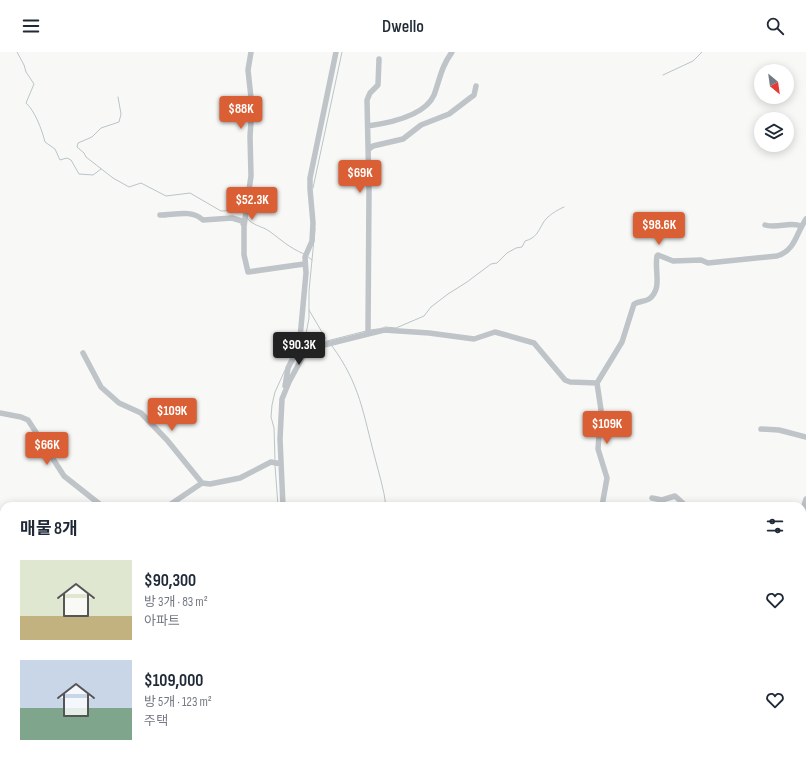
<!DOCTYPE html>
<html lang="ko">
<head>
<meta charset="utf-8">
<style>
  :root { --surface:#fff; --page:#f2f2f3; --text:#1f2937; --muted:#747a83; --accent:#db5f34 }
  body { margin:0; font-family:"Sofia Sans Condensed","Noto Sans KR",sans-serif; background:var(--page); color:var(--text); height:100vh; display:flex; flex-direction:column; font-size:15px; white-space:nowrap }
  * { box-sizing:border-box; margin:0 }
  p { font-size:13px; color:var(--muted) }
  .icon { flex:none; width:22px; height:22px; fill:none; stroke:currentColor; stroke-width:2; stroke-linecap:round; stroke-linejoin:round }
  .map { position:relative; flex:1; overflow:hidden }
  .panel { position:absolute; left:0px; top:450px; width:806px; height:256px; display:flex; flex-direction:column; background:var(--surface); border-radius:12px 12px 0 0; box-shadow:0 2px 10px #0003 }
  .panel>* { flex:none }
  .needle { width:26px; rotate:151deg }
  .buttons { position:absolute; left:754px; top:12px; display:grid; gap:8px }
  .buttons a { display:grid; place-items:center; width:40px; height:40px; border-radius:50%; background:var(--surface); box-shadow:0 2px 10px #0003; font-size:20px }
  .price { position:absolute; translate:-50% -34px; padding:0 9px; border-radius:4px; background:var(--accent); color:#fff; font-size:13px; line-height:26px; filter:drop-shadow(0 1px 2px #0008) }
  .price::after { content:''; position:absolute; left:50%; top:24px; width:12px; height:9px; margin-left:-6px; background:inherit; clip-path:polygon(0 0,100% 0,50% 100%) }
  .price.current { background:#222; color:#fff }
  ul { padding:0; list-style:none }
  li { display:flex; align-items:center; gap:12px; height:100px; padding:0 20px }
  li span { display:grid; place-items:center; flex:none; width:112px; height:80px; border-radius:0px; color:#555 }
  li>.icon { margin-inline-start:auto }
  span .icon { width:48px; height:48px; fill:#fffc; stroke-width:1 }
  li b { font-size:17px }
  h2 { display:flex; justify-content:space-between; align-items:center; height:48px; padding:0 20px; font-size:17px }
  header { display:flex; justify-content:space-between; align-items:center; height:52px; padding:0 20px; background:var(--surface); font-size:18px; font-weight:600 }
  .map>svg:first-child { display:block }
  .water { fill:#bac4c9 }
  .lines { fill:none; stroke-linecap:round; stroke-linejoin:round }
  .stream { stroke:#bac4c9; stroke-width:1 }
  .river { stroke:#bac4c9; stroke-width:7 }
  .minor { stroke:#bfc4c8; stroke-width:5.5 }
</style>
</head>
<body>
<header><svg class="icon" aria-label="menu" viewBox="0 0 24 24"><path d="M4 6h16M4 12h16M4 18h16"/></svg>Dwello<svg class="icon" aria-label="search" viewBox="0 0 24 24"><circle cx="10" cy="10" r="6"/><path d="M15 15l6 6"/></svg></header>
<div class="map">
<svg width="806" height="706" viewBox="0 0 806 706">
  <rect width="100%" height="100%" fill="#f8f9f6"/>
  <path class="water" d="M 806,604 L 806,619 L 802,620 L 802,605 Z
    M 511,702 L 546,702 L 546,703 L 541,706 L 508,706 L 507,705 Z"/>
  <g class="lines">
    <path class="stream" d="M 17,0 L 24,13 L 26,20 L 34,32 L 26,51 C 35,59 42,78 45,90 L 55,97 L 60,108 L 67,106 L 71,108 L 79,122 L 93,123 L 101,117
      M 663,23 L 693,9 L 702,0
      M 118,45 L 121,62 L 119,70 L 101,76 L 92,85 L 78,91 L 77,95 L 84,101 L 86,105 L 113,126 L 129,135 L 141,131 L 166,144 L 190,141 L 221,159 L 239,158 L 243,161
      M 313,136 L 342,0
      M 247,166 C 253,174 262,174 269,179 C 283,189 288,195 304,202
      M 307,204 L 312,208
      M 309,258 L 326,287
      M 385,275 L 396,276 L 424,264 L 431,255 L 448,242 L 467,230 L 491,212 L 497,211 L 507,201 L 516,196 L 522,195 L 525,189 C 536,186 538,180 543,171 C 547,164 557,158 564,155
      M 370,278 L 378,277
      M 300,293 L 305,287 L 309,266 L 309,239 L 315,177
      M 332,294 C 360,332 363,361 375,406 C 379,422 384,437 386,454
      M 296,306 L 307,294 L 366,279
      M 275,408 L 274,376 L 271,365 L 272,353 L 275,340 L 285,318
      M 275,413 L 278,454
      M 0,534 L 4,536"/>
    <path class="river" d="M 0,668 L 4,668
      M 364,702 L 376,706"/>
    <path class="minor" d="M 368,74 C 389,71 425,64 434,43 C 440,27 441,15 452,0
      M 369,97 L 373,94 L 403,87 L 421,73 L 449,62 L 474,43 L 476,34
      M 160,163 C 175,163 191,157 203,168 L 232,166 L 242,169 L 244,174 L 244,203 L 248,220 L 304,212 L 305,214
      M 765,173 C 777,177 790,169 801,174
      M 244,174 L 251,124 L 250,84 L 252,55 L 248,18 L 251,0
      M 368,281 L 369,140 L 367,48 L 370,41 L 378,33 L 379,7
      M 83,301 L 101,335 L 119,351 L 141,361 L 167,388 L 202,431 L 210,432 L 240,426 L 271,410 L 281,412
      M 285,334 L 288,316 L 294,304 L 300,286 L 306,221 L 305,205 L 312,189 L 313,171 L 310,137 L 310,126 L 336,0
      M 0,361 L 21,365 L 28,368 L 64,424 L 102,454
      M 761,377 L 779,378 L 806,385
      M 652,446 L 662,448 L 675,444 L 686,454
      M 168,454 L 202,431
      M 283,454 L 280,387 L 282,347 L 289,330 L 302,306 L 309,298 L 316,295 L 384,278 L 429,281 L 474,287 L 495,280 L 534,291 L 565,328 L 570,330 L 597,331
      M 602,454 L 607,426 L 598,397 L 601,358 L 597,331 L 622,290 L 634,252 C 639,249 644,250 649,247 C 663,237 654,218 657,204 L 658,203 L 673,209 L 701,208 L 708,211 L 777,204 C 796,198 796,181 806,167
      M 802,460 L 806,447
      M 802,600 L 806,599
      M 0,695 L 4,695
      M 480,702 L 484,706
      M 798,702 L 801,706
      M 256,706 L 259,702
      M 489,706 L 495,702
      M 546,706 L 556,702
      M 667,706 L 670,702"/>
  </g>
</svg>
<div class="buttons">
<a><svg class="needle" viewBox="-14 -14 28 28"><path d="M0-13l5 13h-10z" fill="#e53935"/><path d="M0 13l5-13h-10z" fill="#747a83"/></svg></a>
<a><svg class="icon" aria-label="layers" viewBox="0 0 24 24"><path d="M12 4l9 5-9 5-9-5zM3 14l9 5 9-5"/></svg></a>
</div>
<b class="price" style="left:241px;top:78px">$88K</b>
<b class="price" style="left:360px;top:142px">$69K</b>
<b class="price" style="left:252px;top:169px">$52.3K</b>
<b class="price" style="left:659px;top:194px">$98.6K</b>
<b class="price current" style="left:299px;top:314px">$90.3K</b>
<b class="price" style="left:172px;top:380px">$109K</b>
<b class="price" style="left:607px;top:393px">$109K</b>
<b class="price" style="left:47px;top:414px">$66K</b>
<section class="panel">
<h2>매물 8개<svg class="icon" aria-label="filters" viewBox="0 0 24 24"><path d="M4 7h16M4 17h16"/><circle cx="9" cy="7" r="2"/><circle cx="15" cy="17" r="2"/></svg></h2>
<ul>
<li><span style="background:linear-gradient(#dfe7d0 70%,#c2b280 0)"><svg class="icon" aria-label="home" viewBox="0 0 24 24"><path d="M3 11l9-7 9 7M6 9v11h12V9"/></svg></span><div><b>$90,300</b><p>방 3개 · 83 m²</p><p>아파트</p></div><svg class="icon" aria-label="heart" viewBox="0 0 24 24"><path d="M12 20l-8-8c-3-5 5-10 8-4 3-6 11-1 8 4z"/></svg></li>
<li><span style="background:linear-gradient(#c9d6e8 60%,#7fa58c 0)"><svg class="icon" aria-label="home" viewBox="0 0 24 24"><path d="M3 11l9-7 9 7M6 9v11h12V9"/></svg></span><div><b>$109,000</b><p>방 5개 · 123 m²</p><p>주택</p></div><svg class="icon" aria-label="heart" viewBox="0 0 24 24"><path d="M12 20l-8-8c-3-5 5-10 8-4 3-6 11-1 8 4z"/></svg></li>
</ul>
</section>
</div>
</body>
</html>
